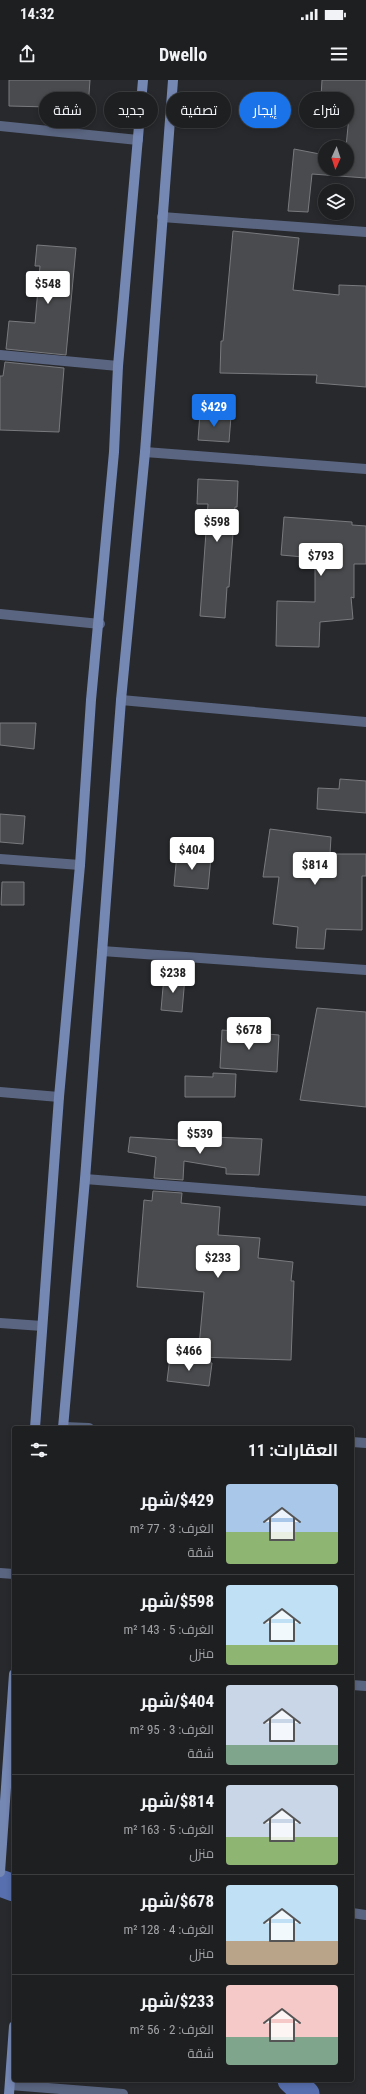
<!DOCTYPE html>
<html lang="ar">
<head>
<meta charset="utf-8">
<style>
  :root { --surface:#1d1f21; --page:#25272a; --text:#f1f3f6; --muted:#a0a2a5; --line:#3b3d3f; --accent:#1a73e8 }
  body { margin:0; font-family:"Roboto Condensed",Cairo,sans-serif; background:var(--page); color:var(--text); direction:rtl; height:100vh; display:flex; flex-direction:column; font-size:15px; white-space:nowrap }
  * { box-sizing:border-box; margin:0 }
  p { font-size:13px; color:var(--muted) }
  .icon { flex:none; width:22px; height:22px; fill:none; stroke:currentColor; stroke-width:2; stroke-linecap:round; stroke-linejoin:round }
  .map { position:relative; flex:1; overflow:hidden; direction:ltr }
  .drawer { position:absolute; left:12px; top:1346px; width:342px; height:656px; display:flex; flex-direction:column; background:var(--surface); border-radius:4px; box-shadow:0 2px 6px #0003,0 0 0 1px var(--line); direction:rtl }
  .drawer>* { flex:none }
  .guide { position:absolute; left:12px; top:12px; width:342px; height:36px; direction:rtl; display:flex; gap:8px }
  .needle { width:26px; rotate:183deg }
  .tools { position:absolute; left:318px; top:60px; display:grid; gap:8px }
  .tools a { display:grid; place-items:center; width:36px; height:36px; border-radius:50%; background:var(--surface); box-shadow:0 2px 6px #0003,0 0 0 1px var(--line); font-size:20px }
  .price { position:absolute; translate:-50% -34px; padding:0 9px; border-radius:4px; background:#fff; color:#222; font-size:13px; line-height:26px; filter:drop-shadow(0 1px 2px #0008) }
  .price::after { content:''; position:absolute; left:50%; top:24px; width:12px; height:9px; margin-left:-6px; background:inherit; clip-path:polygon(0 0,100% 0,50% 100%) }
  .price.active { background:var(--accent); color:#fff }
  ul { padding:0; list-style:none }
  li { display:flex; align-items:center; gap:12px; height:100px; padding:0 16px }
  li+li { border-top:1px solid var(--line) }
  li span { display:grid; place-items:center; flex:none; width:112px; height:80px; border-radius:4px; color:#555 }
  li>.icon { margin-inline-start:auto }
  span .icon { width:48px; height:48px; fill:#fffc; stroke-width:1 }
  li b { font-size:17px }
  h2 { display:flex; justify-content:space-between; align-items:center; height:48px; padding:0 16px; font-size:17px }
  .chip { padding:0 14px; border-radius:18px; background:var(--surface); box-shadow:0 2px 6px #0003,0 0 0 1px var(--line); font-size:14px; line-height:36px }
  .chip.active { background:var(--accent); color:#fff }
  .status { display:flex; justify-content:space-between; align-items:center; height:28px; padding:0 20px; background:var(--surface); direction:ltr }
  .status svg { height:11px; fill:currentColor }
  header { display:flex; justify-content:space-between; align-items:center; height:52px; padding:0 16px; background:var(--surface); font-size:18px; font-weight:700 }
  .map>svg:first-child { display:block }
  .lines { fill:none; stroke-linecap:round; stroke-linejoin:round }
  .canal { stroke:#576fae; stroke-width:27 }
  .building { fill:#4a4b4e; stroke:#797a7e }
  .street { stroke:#5a6581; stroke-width:10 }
  .secondary { stroke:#7587b3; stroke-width:10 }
</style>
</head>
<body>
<div class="status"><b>14:32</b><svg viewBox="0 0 49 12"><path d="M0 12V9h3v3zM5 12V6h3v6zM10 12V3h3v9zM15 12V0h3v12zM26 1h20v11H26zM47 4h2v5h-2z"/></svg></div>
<header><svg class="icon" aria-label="menu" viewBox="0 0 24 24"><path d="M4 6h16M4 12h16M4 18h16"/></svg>Dwello<svg class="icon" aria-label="share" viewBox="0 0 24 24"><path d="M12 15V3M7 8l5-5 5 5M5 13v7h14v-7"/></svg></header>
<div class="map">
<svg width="366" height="2014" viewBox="0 0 366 2014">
  <rect width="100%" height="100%" fill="#27292c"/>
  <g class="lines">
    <path class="canal" d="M 0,1803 L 14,1808
      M 291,2000 L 306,2014"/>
  </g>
  <path class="building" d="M 9,0 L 90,0 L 88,28 L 9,26 Z
    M 322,0 L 366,0 L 366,98 L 312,94 L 308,132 L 288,131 L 294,69 L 325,75 L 325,89 L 347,89 L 346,67 L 349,36 L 320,34 Z
    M 233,151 L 299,158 L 293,210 L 339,215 L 339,205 L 366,206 L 366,307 L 316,303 L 317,295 L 220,293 L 221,261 L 223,261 Z
    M 37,165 L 76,168 L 66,275 L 6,269 L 9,241 L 35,243 L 40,186 L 35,186 Z
    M 5,282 L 64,288 L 59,352 L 0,350 L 0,296 L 3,296 Z
    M 200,333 L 231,336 L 229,362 L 198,360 Z
    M 198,399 L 238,401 L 237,427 L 235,427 L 229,507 L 227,507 L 225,538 L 200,536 L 208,424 L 197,424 Z
    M 284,437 L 352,442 L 352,445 L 366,446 L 366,484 L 354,484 L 354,518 L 351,517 L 353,539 L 320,542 L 319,567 L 276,566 L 277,521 L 315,522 L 315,478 L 281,475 Z
    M 0,643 L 36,643 L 34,669 L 0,665 Z
    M 340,699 L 366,701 L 366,733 L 317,729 L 318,708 L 339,709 Z
    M 0,734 L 25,736 L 23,764 L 0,762 Z
    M 270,749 L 331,757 L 330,774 L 366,774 L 366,796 L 362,796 L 362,850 L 326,849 L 324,869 L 296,868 L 298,847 L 273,844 L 279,797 L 263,797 Z
    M 177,773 L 211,777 L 208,809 L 174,806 Z
    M 2,802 L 24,802 L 24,825 L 1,825 Z
    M 164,896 L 185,897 L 182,932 L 161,930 Z
    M 317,928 L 366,932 L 366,1027 L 300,1020 Z
    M 222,950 L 279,955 L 277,992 L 220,988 Z
    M 213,993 L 236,994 L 235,1017 L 185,1017 L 185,996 L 213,997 Z
    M 130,1057 L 193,1061 L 212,1064 L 212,1057 L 262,1059 L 259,1095 L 226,1094 L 226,1088 L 184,1081 L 183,1100 L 154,1098 L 156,1077 L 128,1072 Z
    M 153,1111 L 182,1113 L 181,1123 L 220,1127 L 218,1155 L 260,1158 L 258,1178 L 293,1182 L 291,1201 L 294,1201 L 291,1280 L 198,1277 L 204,1212 L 137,1207 L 144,1120 L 152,1121 Z
    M 170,1277 L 212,1283 L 209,1306 L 167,1301 Z"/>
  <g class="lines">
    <path class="street" d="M 0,46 L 138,60
      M 162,137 L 366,152
      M 0,275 L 118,286
      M 145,372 L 366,389
      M 0,534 L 100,544
      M 121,620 L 366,642
      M 0,779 L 80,785
      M 102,871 L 366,890
      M 0,1012 L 59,1017
      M 85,1099 L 366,1121
      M 0,1243 L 42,1246
      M 63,1347 L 89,1348
      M 352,1362 L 366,1363
      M 0,1493 L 14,1494
      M 352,1605 L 366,1606
      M 352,1833 L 366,1835
      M 10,2005 L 123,2014"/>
    <path class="secondary" d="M 35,1348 L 59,1017 L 80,785 L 91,620 L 114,372 L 118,286 L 143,0
      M 63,1348 L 85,1099 L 121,620 L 145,372 L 173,0
      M 0,1792 L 14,1594
      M 9,2014 L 14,1946"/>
  </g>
</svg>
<div class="tools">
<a><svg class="needle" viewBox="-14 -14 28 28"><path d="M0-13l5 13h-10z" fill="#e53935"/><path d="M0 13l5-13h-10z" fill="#a0a2a5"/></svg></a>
<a><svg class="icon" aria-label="layers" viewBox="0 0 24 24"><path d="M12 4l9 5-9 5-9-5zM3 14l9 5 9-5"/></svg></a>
</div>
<b class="price" style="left:48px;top:225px">$548</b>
<b class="price active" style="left:214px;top:348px">$429</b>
<b class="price" style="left:217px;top:463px">$598</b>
<b class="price" style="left:321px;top:497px">$793</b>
<b class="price" style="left:192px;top:791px">$404</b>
<b class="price" style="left:315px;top:806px">$814</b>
<b class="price" style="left:173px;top:914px">$238</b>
<b class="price" style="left:249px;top:971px">$678</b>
<b class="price" style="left:200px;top:1075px">$539</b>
<b class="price" style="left:218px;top:1199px">$233</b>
<b class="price" style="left:189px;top:1292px">$466</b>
<div class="guide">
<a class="chip">شراء</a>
<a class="chip active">إيجار</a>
<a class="chip">تصفية</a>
<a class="chip">جديد</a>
<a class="chip">شقة</a>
</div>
<section class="drawer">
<h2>العقارات: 11<svg class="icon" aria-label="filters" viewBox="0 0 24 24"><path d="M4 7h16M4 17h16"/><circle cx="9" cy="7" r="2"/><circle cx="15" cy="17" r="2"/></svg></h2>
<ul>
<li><span style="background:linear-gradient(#a9c7e8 60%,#8fb573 0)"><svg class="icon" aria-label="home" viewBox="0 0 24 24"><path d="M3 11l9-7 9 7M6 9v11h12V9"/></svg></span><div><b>$429/شهر</b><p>الغرف: 3 · 77 m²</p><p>شقة</p></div></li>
<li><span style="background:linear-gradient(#bfe0f5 75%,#8fb573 0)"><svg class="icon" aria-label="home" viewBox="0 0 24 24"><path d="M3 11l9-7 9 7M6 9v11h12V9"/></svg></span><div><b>$598/شهر</b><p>الغرف: 5 · 143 m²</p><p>منزل</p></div></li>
<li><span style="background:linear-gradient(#c9d6e8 75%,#7fa58c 0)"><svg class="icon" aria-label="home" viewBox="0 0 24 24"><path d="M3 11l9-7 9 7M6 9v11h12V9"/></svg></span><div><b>$404/شهر</b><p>الغرف: 3 · 95 m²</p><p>شقة</p></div></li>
<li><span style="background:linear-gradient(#c9d6e8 65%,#8fb573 0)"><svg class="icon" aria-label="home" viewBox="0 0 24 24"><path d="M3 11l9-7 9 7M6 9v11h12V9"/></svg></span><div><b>$814/شهر</b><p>الغرف: 5 · 163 m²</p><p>منزل</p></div></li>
<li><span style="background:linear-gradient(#bfe0f5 70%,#b9a48a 0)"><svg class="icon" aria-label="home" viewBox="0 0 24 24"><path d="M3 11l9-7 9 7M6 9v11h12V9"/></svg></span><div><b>$678/شهر</b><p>الغرف: 4 · 128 m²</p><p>منزل</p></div></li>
<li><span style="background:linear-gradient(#f6c9c9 65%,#7fa58c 0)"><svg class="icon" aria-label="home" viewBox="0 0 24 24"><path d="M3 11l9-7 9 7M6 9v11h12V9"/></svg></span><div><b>$233/شهر</b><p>الغرف: 2 · 56 m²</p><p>شقة</p></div></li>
</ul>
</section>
</div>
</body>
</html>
